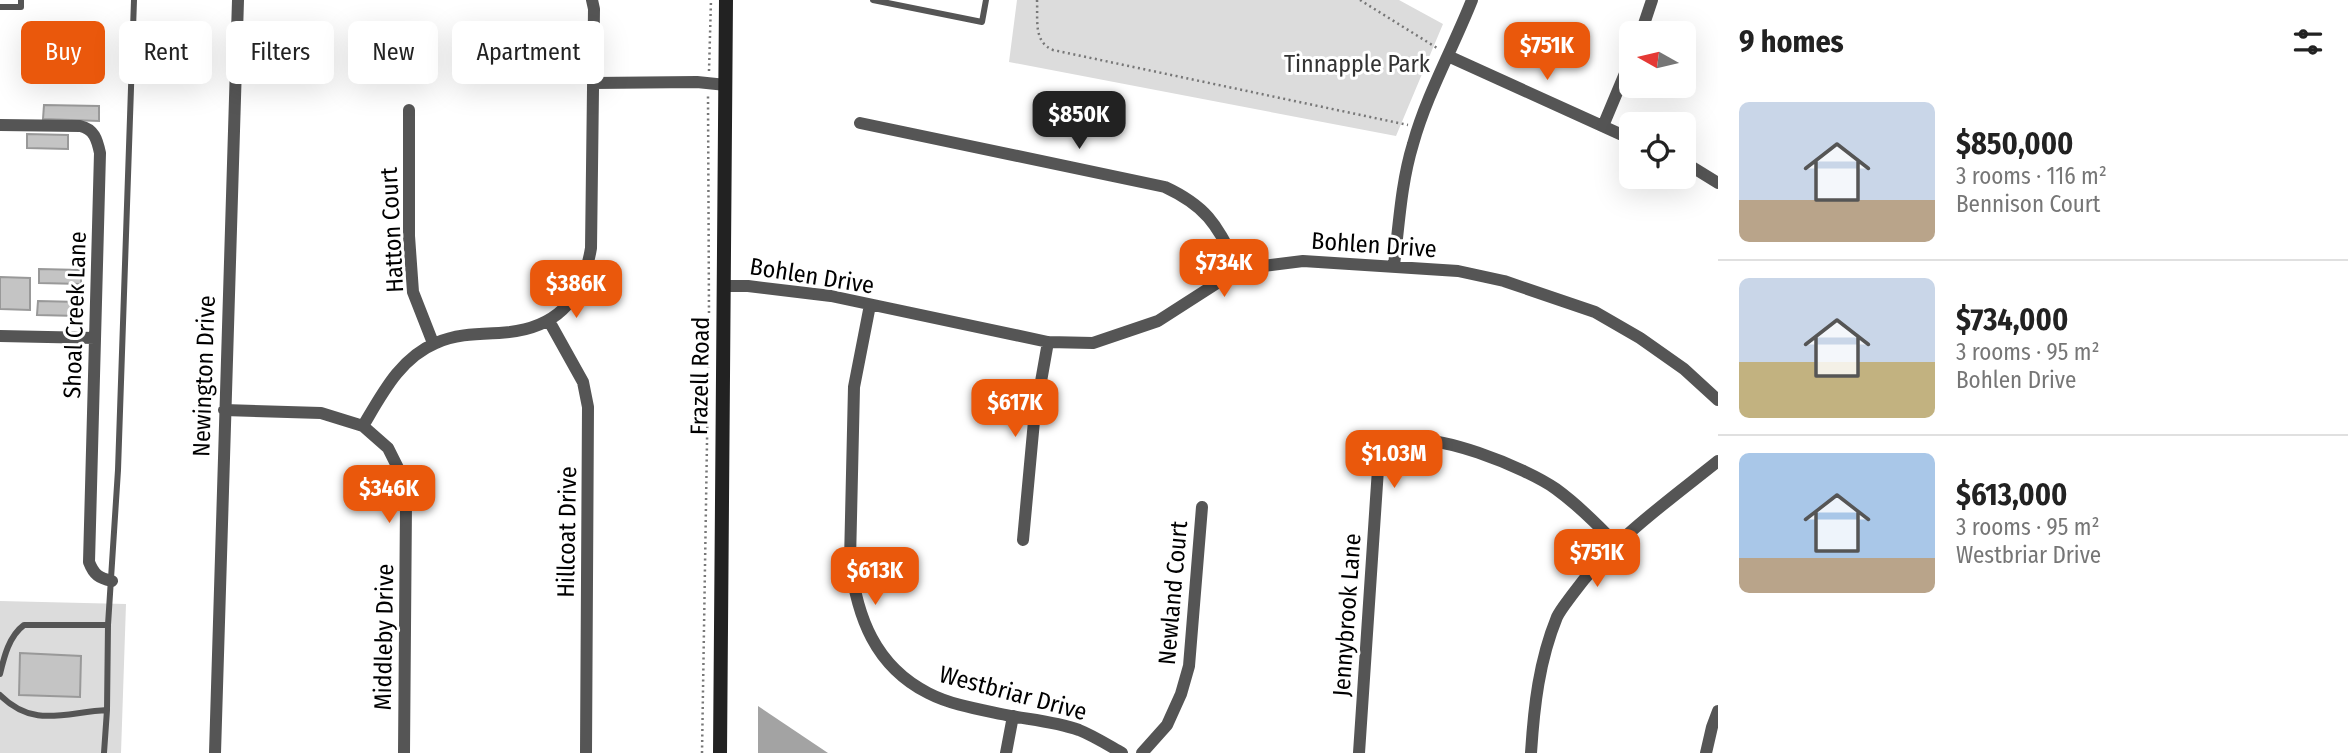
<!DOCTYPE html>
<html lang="en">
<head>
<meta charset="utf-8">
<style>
  :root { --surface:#fff; --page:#f2f2f2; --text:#222; --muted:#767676; --line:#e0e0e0; --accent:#ea580c }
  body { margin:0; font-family:"Fira Sans Condensed",sans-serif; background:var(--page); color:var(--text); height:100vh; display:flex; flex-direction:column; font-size:26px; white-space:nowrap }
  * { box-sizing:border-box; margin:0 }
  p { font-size:23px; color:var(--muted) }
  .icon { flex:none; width:38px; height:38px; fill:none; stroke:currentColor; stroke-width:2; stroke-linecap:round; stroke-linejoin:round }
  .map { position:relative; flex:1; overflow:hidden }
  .drawer { display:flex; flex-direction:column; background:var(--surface); width:630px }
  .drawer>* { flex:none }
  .guide { position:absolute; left:21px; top:21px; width:665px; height:63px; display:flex; gap:14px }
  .needle { width:46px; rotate:278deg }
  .controls { position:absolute; left:1619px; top:21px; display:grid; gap:14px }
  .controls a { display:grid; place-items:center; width:77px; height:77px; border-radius:10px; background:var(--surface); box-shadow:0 7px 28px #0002; font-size:35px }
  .price { position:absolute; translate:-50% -60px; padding:0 16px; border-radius:14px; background:var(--accent); color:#fff; font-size:23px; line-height:46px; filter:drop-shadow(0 2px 4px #0008) }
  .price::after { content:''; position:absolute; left:50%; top:42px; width:21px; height:16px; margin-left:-10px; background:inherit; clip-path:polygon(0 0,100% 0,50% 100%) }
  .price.current { background:#222; color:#fff }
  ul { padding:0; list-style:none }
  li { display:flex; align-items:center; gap:21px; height:175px; padding:0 21px }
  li+li { border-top:2px solid var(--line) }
  li span { display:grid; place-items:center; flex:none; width:196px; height:140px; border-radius:10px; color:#555 }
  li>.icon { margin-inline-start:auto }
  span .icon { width:84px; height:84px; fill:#fffc; stroke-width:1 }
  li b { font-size:30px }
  h2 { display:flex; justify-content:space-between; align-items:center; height:84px; padding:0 21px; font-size:30px }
  .pill { padding:0 24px; border-radius:10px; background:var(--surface); box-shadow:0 7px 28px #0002; font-size:24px; line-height:63px }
  .pill.current { background:var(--accent); color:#fff }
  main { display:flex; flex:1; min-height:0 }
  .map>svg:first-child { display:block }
  .green { fill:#dcdcdc }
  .water { fill:#a3a3a3 }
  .building { fill:#c4c4c4; stroke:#999; stroke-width:2 }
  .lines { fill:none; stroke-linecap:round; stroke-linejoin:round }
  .path { stroke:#777; stroke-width:2.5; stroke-dasharray:2 3.5; stroke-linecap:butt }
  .lane { stroke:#555; stroke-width:6 }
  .street { stroke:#555; stroke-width:12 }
  .secondary { stroke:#222; stroke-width:14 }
  .labels { text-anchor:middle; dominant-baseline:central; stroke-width:6; stroke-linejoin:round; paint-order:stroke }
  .park-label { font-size:24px; fill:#333; stroke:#fff }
  .street-label { font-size:24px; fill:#000; stroke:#fff }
</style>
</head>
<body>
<main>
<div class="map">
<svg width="1718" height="753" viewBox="0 0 1718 753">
  <rect width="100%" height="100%" fill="#fff"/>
  <path class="green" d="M 1017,0 L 1399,0 L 1443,24 L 1396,136 L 1009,62 Z
    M 0,601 L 126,604 L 121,753 L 0,753 Z"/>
  <path class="water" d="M 758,706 L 828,753 L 758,753 Z"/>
  <path class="building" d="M 44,105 L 99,106 L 99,121 L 43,119 Z
    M 27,134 L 68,135 L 68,149 L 27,148 Z
    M 39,269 L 81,270 L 81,284 L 39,283 Z
    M 0,277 L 30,278 L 30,310 L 0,309 Z
    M 38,301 L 79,302 L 78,316 L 37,315 Z
    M 20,653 L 81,656 L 80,697 L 19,695 Z"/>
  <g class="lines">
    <path class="path" d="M 1037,0 C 1038,19 1033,42 1053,50 L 1408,125
      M 1360,0 L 1437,48
      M 709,71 L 711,0
      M 702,753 L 709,317 L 708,95"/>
    <path class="lane" d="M 873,0 L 982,22 L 986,0
      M 0,7 L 21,7 L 21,0
      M 0,674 C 4,657 9,636 24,625 L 108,625 L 118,470 L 134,0
      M 0,695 C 34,729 65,712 107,710 L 104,753
      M 107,710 L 108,625"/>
    <path class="street" d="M 1641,33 L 1652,0
      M 1448,56 L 1631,139
      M 593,83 L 697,82 L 726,85
      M 409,110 L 409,236 L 413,292 L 433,343
      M 860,123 L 1165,187 C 1210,208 1217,227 1239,269
      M 0,125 L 80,126 C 94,129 97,139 100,153 L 89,562 C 94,575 99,578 112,581
      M 1603,126 L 1631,59
      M 1684,162 L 1718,183
      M 1394,265 C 1399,225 1401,183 1413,144 C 1427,94 1453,48 1472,0
      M 724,286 L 748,286 L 831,296 L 1048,342 L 1093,343 L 1158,321 L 1239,269 L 1303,261 L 1458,271 L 1504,281 L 1595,312 L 1640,338 L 1684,369 L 1718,400
      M 870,305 L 854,387 L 850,561 C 857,617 875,666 928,693 C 953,706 984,710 1011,716 C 1034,720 1057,722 1079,730 C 1094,736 1108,745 1122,753
      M 549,321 L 583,382 L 588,407 L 586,753
      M 0,336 L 95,338
      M 224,410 L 321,413 L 363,426 L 388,448 L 403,478 L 406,503 L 404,753
      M 363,426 C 382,394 400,358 436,343 C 456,334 477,334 499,333 C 555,330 582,302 591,248 L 594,9 L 592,0
      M 1023,540 L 1034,421 L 1048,342
      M 215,753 L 238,0
      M 1006,753 L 1013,716
      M 1142,753 L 1167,725 L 1181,694 L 1189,666 L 1202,507
      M 1359,753 L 1378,469 C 1383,459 1387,449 1398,444 C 1429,427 1528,469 1556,489 C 1578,505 1597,524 1616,544
      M 1531,753 C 1534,706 1539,661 1557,617 C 1561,609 1567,602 1572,595 C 1611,541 1667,502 1718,461
      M 1706,753 L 1712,727 L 1718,711"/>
    <path class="secondary" d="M 720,753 L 726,0"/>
  </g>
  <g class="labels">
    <g class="park-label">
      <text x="1357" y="64">Tinnapple Park</text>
    </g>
    <g class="street-label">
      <text transform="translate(392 230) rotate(-93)">Hatton Court</text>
      <text transform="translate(1374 245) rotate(4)">Bohlen Drive</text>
      <text transform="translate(812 276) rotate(9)">Bohlen Drive</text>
      <text transform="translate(75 315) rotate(-88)">Shoal Creek Lane</text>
      <text transform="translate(204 376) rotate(-88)">Newington Drive</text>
      <text transform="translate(700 376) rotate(-89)">Frazell Road</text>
      <text transform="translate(567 532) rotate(-89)">Hillcoat Drive</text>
      <text transform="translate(1173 593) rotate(-85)">Newland Court</text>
      <text transform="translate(1347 615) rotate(-86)">Jennybrook Lane</text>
      <text transform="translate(384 637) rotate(-89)">Middleby Drive</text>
      <text transform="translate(1013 693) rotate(15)">Westbriar Drive</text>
    </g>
  </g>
</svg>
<div class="controls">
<a><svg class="needle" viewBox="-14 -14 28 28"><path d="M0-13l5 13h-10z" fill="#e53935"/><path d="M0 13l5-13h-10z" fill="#767676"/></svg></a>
<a><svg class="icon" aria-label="locate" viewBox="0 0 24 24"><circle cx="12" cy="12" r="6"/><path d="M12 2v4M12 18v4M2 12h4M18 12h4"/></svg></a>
</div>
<b class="price" style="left:1547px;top:82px">$751K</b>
<b class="price current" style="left:1079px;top:151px">$850K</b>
<b class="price" style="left:1224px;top:299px">$734K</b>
<b class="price" style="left:576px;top:320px">$386K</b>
<b class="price" style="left:1015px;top:439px">$617K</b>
<b class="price" style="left:1394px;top:490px">$1.03M</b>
<b class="price" style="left:389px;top:525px">$346K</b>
<b class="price" style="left:1597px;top:589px">$751K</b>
<b class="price" style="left:875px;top:607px">$613K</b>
<div class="guide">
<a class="pill current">Buy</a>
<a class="pill">Rent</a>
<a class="pill">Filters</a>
<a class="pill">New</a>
<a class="pill">Apartment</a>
</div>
</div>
<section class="drawer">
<h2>9 homes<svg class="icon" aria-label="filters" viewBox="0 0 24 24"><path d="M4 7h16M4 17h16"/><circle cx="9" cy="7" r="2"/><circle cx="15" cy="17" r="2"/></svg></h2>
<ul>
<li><span style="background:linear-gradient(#c9d6e8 70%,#b9a48a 0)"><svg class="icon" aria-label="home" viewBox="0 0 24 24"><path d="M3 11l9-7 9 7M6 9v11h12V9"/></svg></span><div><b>$850,000</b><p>3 rooms · 116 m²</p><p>Bennison Court</p></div></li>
<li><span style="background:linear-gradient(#c9d6e8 60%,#c2b280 0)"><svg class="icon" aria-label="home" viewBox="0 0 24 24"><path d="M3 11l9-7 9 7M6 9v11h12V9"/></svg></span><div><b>$734,000</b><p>3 rooms · 95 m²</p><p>Bohlen Drive</p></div></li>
<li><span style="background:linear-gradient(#a9c7e8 75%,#b9a48a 0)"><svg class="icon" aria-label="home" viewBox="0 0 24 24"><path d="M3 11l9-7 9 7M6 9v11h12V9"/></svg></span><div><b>$613,000</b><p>3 rooms · 95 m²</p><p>Westbriar Drive</p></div></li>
</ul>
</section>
</main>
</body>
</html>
